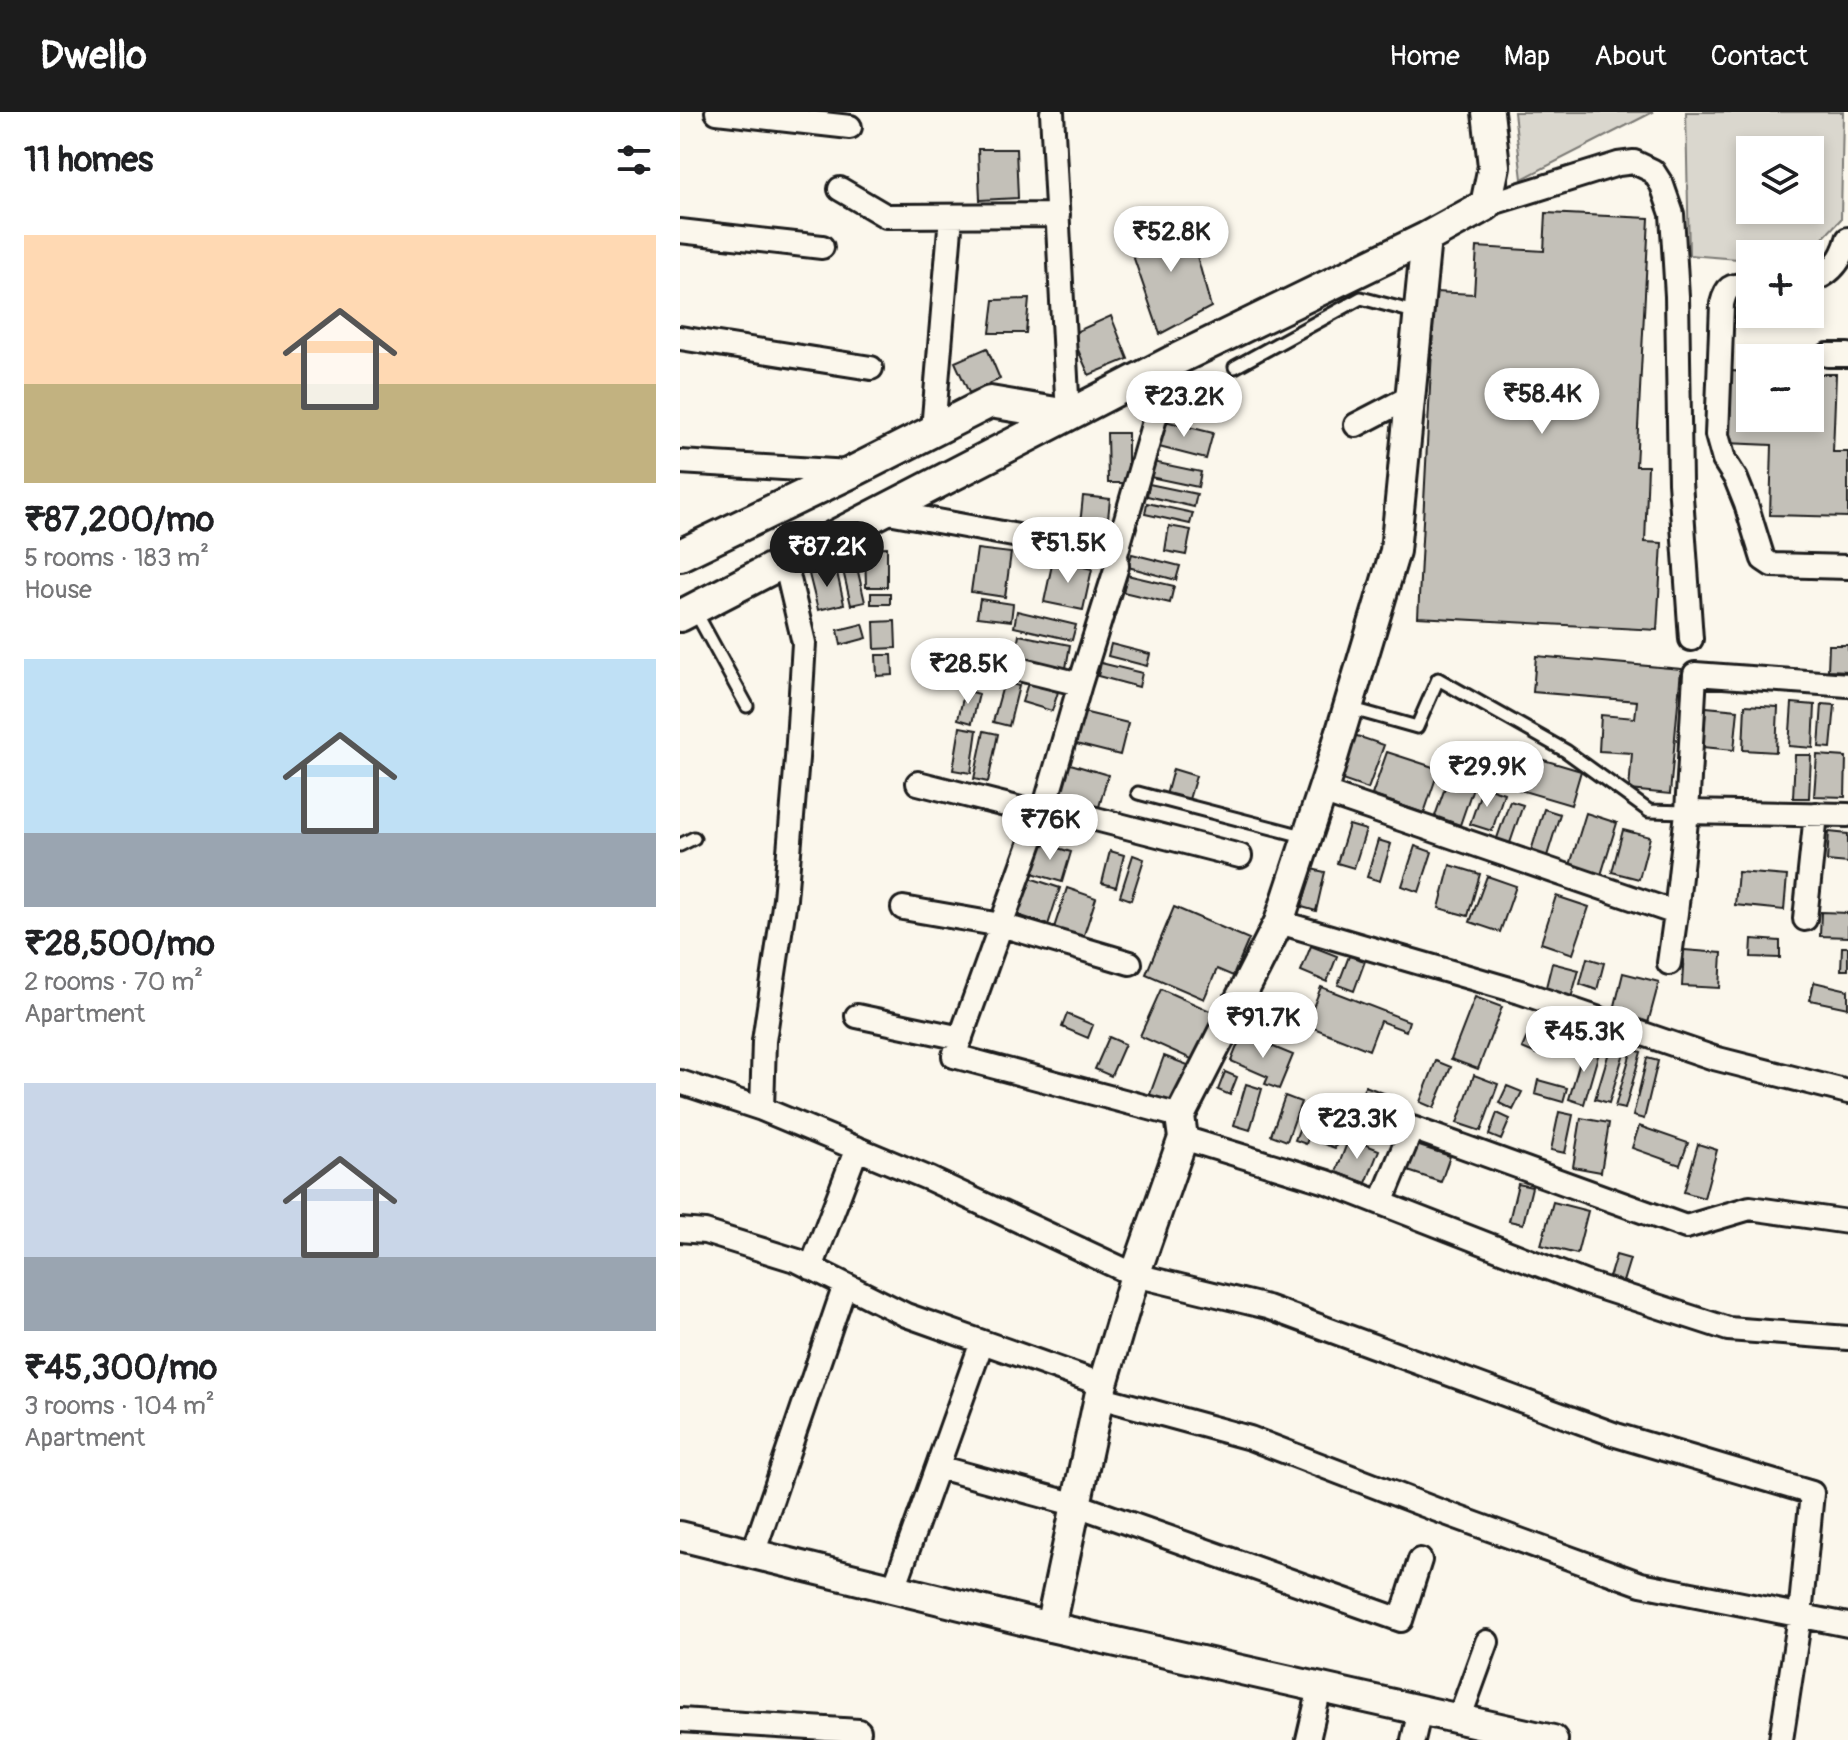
<!DOCTYPE html>
<html lang="en">
<head>
<meta charset="utf-8">
<style>
  :root { --surface:#fff; --page:#f6f6f6; --text:#202124; --muted:#757577; --accent:#1c1c1c }
  body { margin:0; font-family:Pangolin,sans-serif; background:var(--page); color:var(--text); height:100vh; display:flex; flex-direction:column; font-size:30px; white-space:nowrap }
  * { box-sizing:border-box; margin:0 }
  p { font-size:26px; color:var(--muted) }
  .icon { flex:none; width:44px; height:44px; fill:none; stroke:currentColor; stroke-width:2; stroke-linecap:round; stroke-linejoin:round }
  .map { position:relative; flex:1; overflow:hidden }
  .details { display:flex; flex-direction:column; background:var(--surface); width:680px }
  .details>* { flex:none }
  .buttons { position:absolute; left:1056px; top:24px; display:grid; gap:16px }
  .buttons a { display:grid; place-items:center; width:88px; height:88px; border-radius:0px; background:var(--surface); box-shadow:0 4px 12px #0003; font-size:40px }
  .price { position:absolute; translate:-50% -68px; padding:0 18px; border-radius:28px; background:#fff; color:#222; font-size:26px; line-height:52px; filter:drop-shadow(0 2px 4px #0008) }
  .price::after { content:''; position:absolute; left:50%; top:48px; width:24px; height:18px; margin-left:-12px; background:inherit; clip-path:polygon(0 0,100% 0,50% 100%) }
  .price.active { background:var(--accent); color:#fff }
  ul { padding:0; list-style:none }
  li { display:grid; align-content:center; gap:16px; height:424px; padding:0 24px }
  li span { display:grid; place-items:center; height:248px; border-radius:0px; color:#555 }
  li>.icon { margin-inline-start:auto }
  span .icon { width:144px; height:144px; fill:#fffc; stroke-width:1 }
  li b { font-size:34px }
  h2 { display:flex; justify-content:space-between; align-items:center; height:96px; padding:0 24px; font-size:34px }
  header { display:flex; align-items:center; gap:48px; box-sizing:border-box; height:112px; padding:0 40px; background:var(--accent); color:#fff }
  header strong { font-size:38px }
  nav { display:flex; gap:44px; margin-inline-start:auto; font-size:28px }
  main { display:flex; flex:1; min-height:0 }
  .map>svg:first-child { display:block }
  .green { fill:#dad7ce; stroke:#7b7a75; stroke-width:2; fill-rule:evenodd }
  .building { fill:#c3c0b8; stroke:#1c1c1c; stroke-width:2 }
  .lines { fill:none; stroke-linecap:round; stroke-linejoin:round }
  .service-casing { stroke:#1c1c1c; stroke-width:17 }
  .minor-casing { stroke:#1c1c1c; stroke-width:28 }
  .tertiary-casing { stroke:#1c1c1c; stroke-width:34 }
  .secondary-casing { stroke:#1c1c1c; stroke-width:36 }
  .service { stroke:#fbf7ec; stroke-width:11 }
  .minor { stroke:#fbf7ec; stroke-width:22 }
  .tertiary { stroke:#fbf7ec; stroke-width:28 }
  .secondary { stroke:#fbf7ec; stroke-width:30 }
</style>
</head>
<body>
<header>
<strong>Dwello</strong>
<nav><a>Home</a><a>Map</a><a>About</a><a>Contact</a></nav>
</header>
<main>
<section class="details">
<h2>11 homes<svg class="icon" aria-label="filters" viewBox="0 0 24 24"><path d="M4 7h16M4 17h16"/><circle cx="9" cy="7" r="2"/><circle cx="15" cy="17" r="2"/></svg></h2>
<ul>
<li><span style="background:linear-gradient(#ffd9b3 60%,#c2b280 0)"><svg class="icon" aria-label="home" viewBox="0 0 24 24"><path d="M3 11l9-7 9 7M6 9v11h12V9"/></svg></span><div><b>₹87,200/mo</b><p>5 rooms · 183 m²</p><p>House</p></div></li>
<li><span style="background:linear-gradient(#bfe0f5 70%,#9aa5b1 0)"><svg class="icon" aria-label="home" viewBox="0 0 24 24"><path d="M3 11l9-7 9 7M6 9v11h12V9"/></svg></span><div><b>₹28,500/mo</b><p>2 rooms · 70 m²</p><p>Apartment</p></div></li>
<li><span style="background:linear-gradient(#c9d6e8 70%,#9aa5b1 0)"><svg class="icon" aria-label="home" viewBox="0 0 24 24"><path d="M3 11l9-7 9 7M6 9v11h12V9"/></svg></span><div><b>₹45,300/mo</b><p>3 rooms · 104 m²</p><p>Apartment</p></div></li>
</ul>
</section>
<div class="map">
<svg width="1168" height="1628" viewBox="0 0 1168 1628">
  <rect width="100%" height="100%" fill="#fbf7ec"/>
  <filter id="ink" filterUnits="userSpaceOnUse"><feTurbulence type="fractalNoise" baseFrequency=".0125" numOctaves="2"/><feDisplacementMap in="SourceGraphic" scale="16" xChannelSelector="R" yChannelSelector="G"/><feConvolveMatrix kernelMatrix="1 2 1 2 8 2 1 2 1" color-interpolation-filters="sRGB"/></filter>
  <g filter="url(#ink)">
    <path class="green" d="M 834,0 L 973,0 L 842,67 Z
      M 1006,0 L 1163,0 L 1161,107 L 1128,142 L 1070,142 L 1070,148 L 1009,143 ZM 1070,38 L 1130,38 L 1130,98 L 1070,98 Z"/>
    <path class="building" d="M 298,37 L 336,37 L 338,86 L 300,88 Z
      M 866,101 L 969,106 L 956,354 L 968,354 L 965,430 L 982,431 L 977,518 L 738,505 L 755,180 L 794,182 L 797,135 L 864,139 Z
      M 506,104 L 531,195 L 480,222 L 448,129 Z
      M 349,187 L 346,221 L 310,221 L 314,188 Z
      M 431,204 L 448,247 L 409,263 L 391,222 Z
      M 307,236 L 320,267 L 289,281 L 275,250 Z
      M 1049,259 L 1070,260 L 1070,306 L 1130,306 L 1130,262 L 1156,262 L 1153,340 L 1168,340 L 1168,405 L 1090,403 L 1092,333 L 1046,331 Z
      M 512,278 L 534,280 L 532,305 L 485,302 L 486,288 L 511,290 Z
      M 481,308 L 533,321 L 526,347 L 475,334 Z
      M 427,321 L 448,321 L 448,371 L 428,371 Z
      M 473,350 L 521,360 L 518,375 L 470,365 Z
      M 469,372 L 517,382 L 514,395 L 467,384 Z
      M 403,384 L 430,387 L 426,426 L 399,423 Z
      M 467,391 L 513,401 L 510,412 L 465,402 Z
      M 489,414 L 511,418 L 506,443 L 485,439 Z
      M 207,435 L 207,475 L 186,475 L 185,436 Z
      M 297,437 L 331,441 L 325,485 L 291,480 Z
      M 452,442 L 500,454 L 496,468 L 448,455 Z
      M 373,448 L 412,457 L 403,498 L 364,490 Z
      M 176,451 L 185,490 L 171,493 L 162,454 Z
      M 156,456 L 164,492 L 138,498 L 129,462 Z
      M 447,463 L 494,474 L 490,491 L 443,480 Z
      M 191,481 L 210,481 L 210,492 L 191,492 Z
      M 300,487 L 333,492 L 331,509 L 297,505 Z
      M 337,499 L 396,513 L 392,528 L 334,515 Z
      M 215,509 L 216,536 L 195,537 L 194,510 Z
      M 183,512 L 187,526 L 161,533 L 158,518 Z
      M 339,523 L 390,533 L 386,556 L 335,546 Z
      M 305,526 L 326,531 L 323,541 L 303,537 Z
      M 431,532 L 470,542 L 467,554 L 428,544 Z
      M 1149,533 L 1168,533 L 1168,559 L 1148,558 Z
      M 196,543 L 212,543 L 213,563 L 197,564 Z
      M 856,544 L 1001,557 L 990,682 L 949,678 L 952,641 L 919,639 L 921,603 L 955,606 L 957,589 L 853,580 Z
      M 421,551 L 462,561 L 459,575 L 418,564 Z
      M 324,570 L 339,574 L 329,614 L 313,610 Z
      M 348,571 L 378,580 L 372,599 L 342,590 Z
      M 285,578 L 299,582 L 292,611 L 278,607 Z
      M 1112,591 L 1135,593 L 1133,636 L 1109,634 Z
      M 1142,592 L 1155,593 L 1151,636 L 1139,635 Z
      M 1065,593 L 1098,595 L 1096,640 L 1063,638 Z
      M 1026,595 L 1058,598 L 1054,638 L 1023,635 Z
      M 399,599 L 448,611 L 440,643 L 392,631 Z
      M 280,615 L 297,618 L 291,661 L 273,658 Z
      M 304,619 L 318,622 L 308,670 L 294,667 Z
      M 674,623 L 704,633 L 688,677 L 659,667 Z
      M 707,640 L 759,657 L 744,701 L 692,683 Z
      M 840,641 L 901,659 L 891,693 L 830,675 Z
      M 1115,643 L 1131,643 L 1129,686 L 1113,686 Z
      M 1137,643 L 1166,645 L 1165,685 L 1134,684 Z
      M 387,651 L 428,663 L 419,695 L 378,683 Z
      M 772,656 L 797,664 L 780,713 L 755,704 Z
      M 493,657 L 516,664 L 507,694 L 485,687 Z
      M 803,674 L 824,681 L 812,719 L 790,712 Z
      M 830,689 L 843,693 L 828,737 L 815,732 Z
      M 864,697 L 880,702 L 867,744 L 851,739 Z
      M 906,701 L 937,711 L 921,763 L 890,753 Z
      M 669,713 L 686,718 L 674,756 L 657,751 Z
      M 943,718 L 970,725 L 959,767 L 932,760 Z
      M 1149,720 L 1168,722 L 1168,751 L 1147,749 Z
      M 698,728 L 711,732 L 700,769 L 687,765 Z
      M 358,730 L 391,740 L 382,770 L 349,760 Z
      M 735,734 L 752,740 L 739,780 L 722,774 Z
      M 430,739 L 444,743 L 436,775 L 422,771 Z
      M 453,743 L 464,747 L 451,788 L 440,784 Z
      M 770,753 L 800,762 L 788,804 L 759,796 Z
      M 631,757 L 645,760 L 636,799 L 622,795 Z
      M 1058,760 L 1107,764 L 1104,798 L 1055,793 Z
      M 807,764 L 836,774 L 820,820 L 790,810 Z
      M 350,766 L 380,776 L 368,813 L 338,803 Z
      M 387,776 L 416,786 L 401,832 L 372,822 Z
      M 876,784 L 909,795 L 893,842 L 861,831 Z
      M 494,795 L 569,827 L 553,864 L 537,857 L 524,887 L 466,862 Z
      M 1141,800 L 1168,801 L 1168,825 L 1140,824 Z
      M 1072,827 L 1100,829 L 1100,846 L 1071,845 Z
      M 631,834 L 657,844 L 647,870 L 621,859 Z
      M 1162,835 L 1168,835 L 1168,858 L 1161,858 Z
      M 1004,838 L 1042,841 L 1040,876 L 1002,874 Z
      M 669,844 L 685,849 L 674,879 L 658,873 Z
      M 907,846 L 924,851 L 917,878 L 900,872 Z
      M 872,851 L 899,858 L 891,886 L 865,879 Z
      M 943,861 L 979,870 L 968,911 L 933,902 Z
      M 1134,870 L 1168,878 L 1168,896 L 1130,888 Z
      M 641,875 L 729,909 L 726,919 L 700,909 L 689,938 L 626,913 Z
      M 481,877 L 539,903 L 518,950 L 460,924 Z
      M 795,885 L 822,895 L 798,957 L 771,947 Z
      M 387,902 L 413,913 L 408,926 L 382,915 Z
      M 854,909 L 867,915 L 856,942 L 842,936 Z
      M 562,922 L 613,943 L 599,977 L 585,972 L 588,965 L 551,949 Z
      M 429,925 L 445,932 L 431,964 L 415,957 Z
      M 932,930 L 946,934 L 929,991 L 915,987 Z
      M 905,932 L 920,937 L 904,992 L 889,987 Z
      M 952,937 L 961,940 L 945,997 L 935,995 Z
      M 484,944 L 516,956 L 500,997 L 469,985 Z
      M 967,946 L 978,949 L 964,1007 L 953,1004 Z
      M 756,949 L 771,955 L 754,996 L 740,990 Z
      M 545,960 L 557,965 L 550,983 L 538,978 Z
      M 794,963 L 818,972 L 801,1019 L 777,1011 Z
      M 858,968 L 887,976 L 883,990 L 855,982 Z
      M 566,972 L 582,977 L 570,1018 L 554,1013 Z
      M 685,974 L 722,988 L 715,1006 L 687,996 L 684,1005 L 675,1002 Z
      M 827,974 L 842,980 L 833,998 L 819,991 Z
      M 605,984 L 621,990 L 607,1029 L 591,1023 Z
      M 630,990 L 640,994 L 626,1032 L 615,1028 Z
      M 647,996 L 666,1003 L 655,1036 L 635,1029 Z
      M 879,1000 L 893,1003 L 885,1041 L 871,1038 Z
      M 817,1001 L 830,1007 L 821,1028 L 809,1023 Z
      M 901,1006 L 929,1011 L 921,1060 L 893,1055 Z
      M 959,1014 L 1008,1031 L 1000,1053 L 952,1036 Z
      M 669,1026 L 699,1038 L 686,1071 L 656,1060 Z
      M 733,1032 L 770,1044 L 761,1070 L 725,1058 Z
      M 1018,1032 L 1037,1038 L 1024,1086 L 1004,1080 Z
      M 838,1072 L 852,1075 L 843,1112 L 829,1109 Z
      M 873,1090 L 908,1099 L 897,1142 L 861,1133 Z
      M 936,1143 L 950,1147 L 942,1173 L 928,1169 Z"/>
    <g class="lines">
      <defs>
        <path id="service" d="M 555,255 L 681,186 L 738,201
          M 14,497 L 67,594
          M 669,596 L 737,615 L 758,567 L 886,639 L 969,699 L 1007,700
          M 458,681 L 627,725
          M 0,733 L 14,726"/>
        <path id="minor" d="M 37,0 L 170,15
          M 372,0 L 388,303
          M 160,77 L 206,104 L 378,103
          M 806,93 L 938,52 L 954,50 L 973,59 L 982,73 L 992,102 L 997,184 L 1000,370 L 1011,527
          M 0,119 L 142,135
          M 1130,169 C 1151,163 1162,148 1168,127
          M 1070,173 C 1051,174 1047,172 1042,192 L 1037,323 L 1044,348 L 1056,367 L 1066,392 L 1083,447 L 1092,453 L 1168,455
          M 0,226 L 191,256
          M 1148,243 L 1168,243
          M 676,313 L 730,285
          M 253,318 L 271,104
          M 0,350 L 170,360
          M 203,399 L 436,442 L 491,250
          M 281,543 L 400,572
          M 238,671 L 361,702 L 365,694 L 400,572 L 437,454 L 436,442
          M 642,680 L 996,801 L 1007,700 L 1015,562 L 1168,573
          M 365,694 L 560,744
          M 1007,700 L 1168,703
          M 361,702 L 274,944 L 500,1004
          M 223,796 L 321,813 L 450,851
          M 1125,807 L 1136,702
          M 599,810 L 840,880 L 1034,946 L 1168,980
          M 989,851 L 996,801
          M 177,904 L 281,926
          M 0,970 L 82,997 L 84,929 L 105,787 L 117,646 L 124,531 L 105,450
          M 82,997 L 250,1067 L 455,1163 L 587,1195 L 936,1323 L 1132,1381 L 1120,1504 L 1101,1628
          M 503,1026 L 647,1070 L 906,1171 L 1048,1217 L 1168,1226
          M 701,1091 L 732,1016 L 1006,1115 L 1070,1096 L 1168,1110
          M 0,1118 L 25,1120 L 118,1149 L 226,1203 L 424,1273
          M 131,1156 L 177,1036
          M 419,1285 L 570,1326 L 757,1398 L 961,1472 L 1168,1513
          M 258,1355 L 397,1393 L 721,1508 L 740,1448
          M 73,1442 L 165,1173
          M 214,1476 L 302,1230
          M 779,1607 L 807,1530
          M 0,1608 L 179,1619
          M 628,1628 L 640,1576
          M 733,1628 L 740,1598"/>
        <path id="tertiary" d="M 0,1424 L 370,1515 L 873,1628
          M 370,1515 L 419,1285 L 455,1163 L 503,1026 L 500,1004 L 599,810 L 649,659 L 715,439 L 746,126"/>
        <path id="secondary" d="M 0,443 L 172,360 L 310,290 L 388,303
          M 0,504 L 491,250 L 746,126 L 806,93 L 814,54 L 808,0"/>
      </defs>
      <use href="#service" class="service-casing"/>
      <use href="#minor" class="minor-casing"/>
      <use href="#tertiary" class="tertiary-casing"/>
      <use href="#secondary" class="secondary-casing"/>
      <use href="#service" class="service"/>
      <use href="#minor" class="minor"/>
      <use href="#tertiary" class="tertiary"/>
      <use href="#secondary" class="secondary"/>
    </g>
  </g>
</svg>
<div class="buttons">
<a><svg class="icon" aria-label="layers" viewBox="0 0 24 24"><path d="M12 4l9 5-9 5-9-5zM3 14l9 5 9-5"/></svg></a>
<a>+</a>
<a>−</a>
</div>
<b class="price" style="left:491px;top:162px">₹52.8K</b>
<b class="price" style="left:862px;top:324px">₹58.4K</b>
<b class="price" style="left:504px;top:327px">₹23.2K</b>
<b class="price" style="left:388px;top:473px">₹51.5K</b>
<b class="price active" style="left:147px;top:477px">₹87.2K</b>
<b class="price" style="left:288px;top:594px">₹28.5K</b>
<b class="price" style="left:807px;top:697px">₹29.9K</b>
<b class="price" style="left:370px;top:750px">₹76K</b>
<b class="price" style="left:583px;top:948px">₹91.7K</b>
<b class="price" style="left:904px;top:962px">₹45.3K</b>
<b class="price" style="left:677px;top:1049px">₹23.3K</b>
</div>
</main>
</body>
</html>
